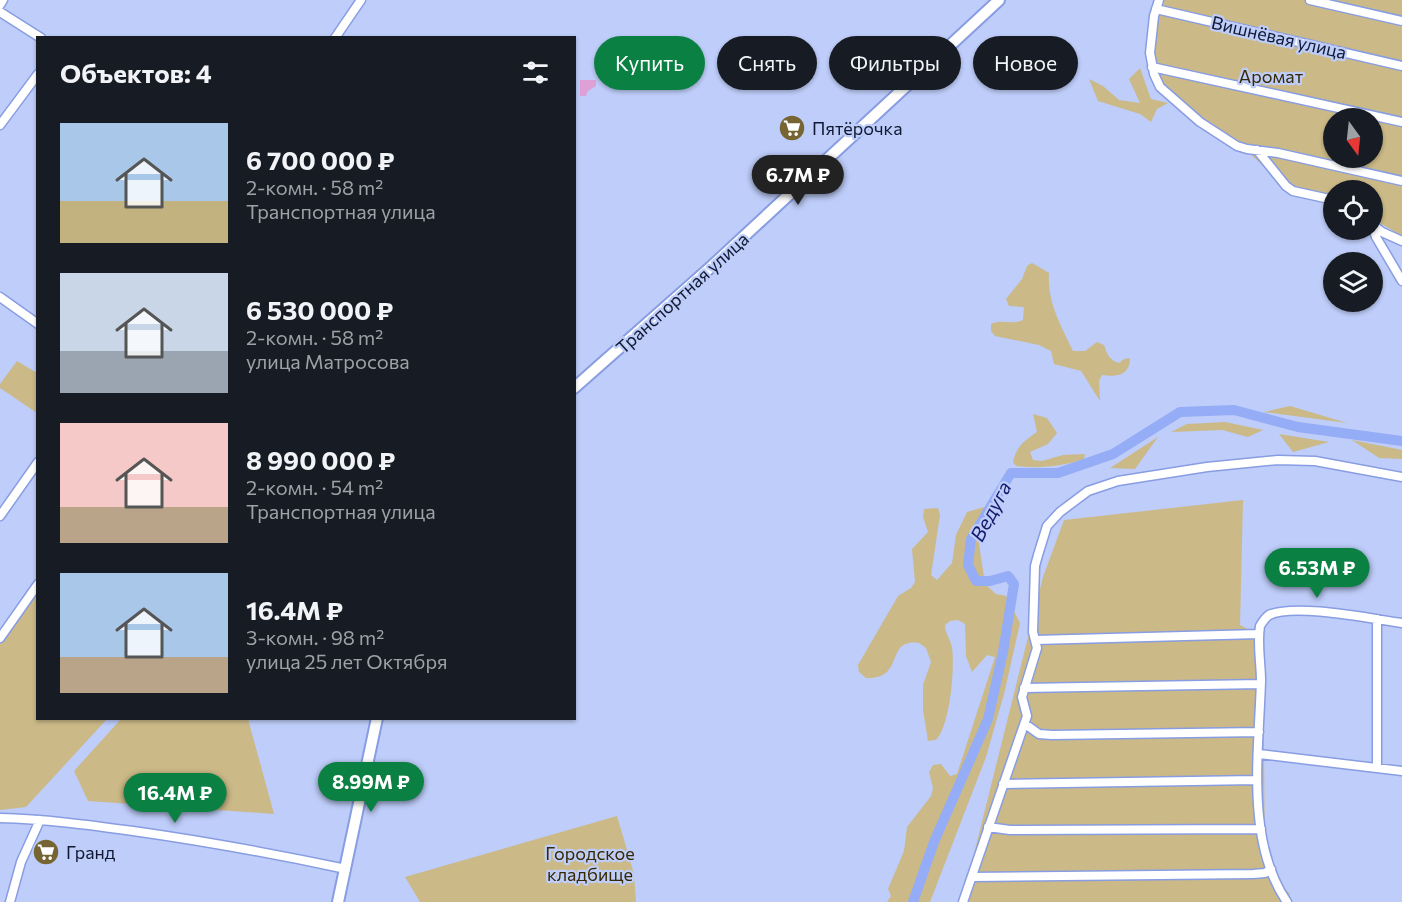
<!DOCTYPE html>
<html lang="ru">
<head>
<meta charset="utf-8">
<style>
  :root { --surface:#171b24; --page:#242831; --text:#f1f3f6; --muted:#9ea1a6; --accent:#0b8043 }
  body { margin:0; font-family:Commissioner,sans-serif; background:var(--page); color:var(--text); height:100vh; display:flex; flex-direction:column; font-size:22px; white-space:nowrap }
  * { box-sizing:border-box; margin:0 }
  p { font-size:20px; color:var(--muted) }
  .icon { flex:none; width:33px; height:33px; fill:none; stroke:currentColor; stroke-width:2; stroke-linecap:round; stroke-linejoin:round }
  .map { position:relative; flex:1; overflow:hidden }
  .sheet { position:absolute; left:36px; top:36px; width:540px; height:684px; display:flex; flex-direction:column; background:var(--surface); border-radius:0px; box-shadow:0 2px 4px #0004 }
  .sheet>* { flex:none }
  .guide { position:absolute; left:594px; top:36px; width:570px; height:54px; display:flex; gap:12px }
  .needle { width:39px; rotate:165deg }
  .fabs { position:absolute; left:1323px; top:108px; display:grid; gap:12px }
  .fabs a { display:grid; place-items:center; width:60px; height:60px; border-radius:50%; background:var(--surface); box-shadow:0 2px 4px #0004; font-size:30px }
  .price { position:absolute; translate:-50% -51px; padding:0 14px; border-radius:21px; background:var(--accent); color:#fff; font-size:20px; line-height:39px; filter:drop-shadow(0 2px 3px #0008) }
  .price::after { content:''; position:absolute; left:50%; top:36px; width:18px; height:14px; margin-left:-9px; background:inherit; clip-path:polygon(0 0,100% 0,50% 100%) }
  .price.current { background:#222; color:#fff }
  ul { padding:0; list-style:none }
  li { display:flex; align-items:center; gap:18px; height:150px; padding:0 24px }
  li span { display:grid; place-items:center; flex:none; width:168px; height:120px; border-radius:0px; color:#555 }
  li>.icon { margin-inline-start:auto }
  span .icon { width:72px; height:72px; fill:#fffc; stroke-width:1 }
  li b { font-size:26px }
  h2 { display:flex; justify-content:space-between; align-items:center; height:72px; padding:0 24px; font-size:26px }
  .pill { padding:0 21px; border-radius:27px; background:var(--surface); box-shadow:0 2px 4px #0004; font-size:21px; line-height:54px }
  .pill.current { background:var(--accent); color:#fff }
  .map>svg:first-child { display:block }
  .green { fill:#cbb987; fill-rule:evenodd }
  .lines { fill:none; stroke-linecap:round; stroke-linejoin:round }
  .river { stroke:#95acf6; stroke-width:10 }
  .building { fill:#dfa0d8 }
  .minor-casing { stroke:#889de2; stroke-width:11 }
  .major-casing { stroke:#889de2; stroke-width:14 }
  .minor { stroke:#fff; stroke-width:8 }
  .major { stroke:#fff; stroke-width:10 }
  .labels { text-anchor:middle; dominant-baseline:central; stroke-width:4.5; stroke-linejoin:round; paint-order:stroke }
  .street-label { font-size:18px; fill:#111832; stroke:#becdf9 }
  .park-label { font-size:18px; fill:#352802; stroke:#becdf9 }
  .poi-label { font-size:18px; fill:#111832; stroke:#becdf9; text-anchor:start }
  .water-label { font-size:20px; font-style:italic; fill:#141a6d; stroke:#becdf9 }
</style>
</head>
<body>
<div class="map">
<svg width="1402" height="902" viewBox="0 0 1402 902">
  <rect width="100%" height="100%" fill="#becdf9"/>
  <path class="green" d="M 1164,0 L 1402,0 L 1402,236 L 1373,219 L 1372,190 L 1334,190 L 1333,198 L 1303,193 L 1271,173 L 1248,152 L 1202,121 L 1162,87 L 1153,60 L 1157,17 L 1164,6 ZM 1334,118 L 1372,118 L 1372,158 L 1334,158 Z
    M 1140,68 L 1151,99 L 1168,103 L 1157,109 L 1151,122 L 1140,114 L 1098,101 L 1089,79 L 1103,86 L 1119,100 L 1140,103 L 1129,79 Z
    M 1032,263 L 1049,273 C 1047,302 1061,326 1073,351 L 1085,351 L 1097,342 L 1104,345 C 1107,354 1109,360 1119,363 L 1124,359 L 1130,358 C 1130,376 1116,377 1102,375 L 1099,381 L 1100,401 L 1081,371 L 1054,364 L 1051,351 L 1039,345 L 995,336 L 991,331 L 991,324 C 1002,319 1013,325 1023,320 L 1024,307 L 1009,306 L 1006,299 L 1022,279 L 1027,266 Z
    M 17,361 L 37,373 L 37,413 L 0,388 L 0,384 Z
    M 1290,406 L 1347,423 L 1264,412 Z
    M 1033,414 L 1047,418 L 1057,433 L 1048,444 L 1030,452 L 1033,460 L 1042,461 L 1063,455 L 1085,454 L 1084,459 C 1064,466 1038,469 1016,466 L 1013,462 C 1016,447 1025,440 1037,432 Z
    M 1225,422 L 1263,430 L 1248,437 L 1222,430 L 1171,432 L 1187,424 Z
    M 1279,434 L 1329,442 L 1293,452 Z
    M 1158,437 L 1135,469 L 1110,468 Z
    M 1352,440 L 1402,450 L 1402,459 L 1379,458 Z
    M 1243,500 L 1240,625 L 1263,637 L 1265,867 L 1290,894 L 1290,902 L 962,902 L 1043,577 L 1064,520 Z
    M 988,506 L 983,513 L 978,537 L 985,584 L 996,594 L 1006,596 L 1020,623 L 1004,694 L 986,757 L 930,902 L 887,902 L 891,896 L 888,889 L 904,851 L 907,827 L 931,796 L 933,788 L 929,772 L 933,765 L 941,764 L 950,776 L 957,774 L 995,657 L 987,655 L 972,672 L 966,656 L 965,624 L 958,620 L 950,621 L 945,625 C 945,634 951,640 952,648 C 955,668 950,726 936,740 L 928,741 L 923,710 L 923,685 L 931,662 L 926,648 L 919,643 C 884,638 906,680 866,678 L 859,672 L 858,665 L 898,596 L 911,588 L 915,582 L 912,549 L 928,532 L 923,517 L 924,509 L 938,508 L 940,515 L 931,575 L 937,580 L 952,563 L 956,535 L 967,512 Z
    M 37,589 L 38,718 L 107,719 L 26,807 L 0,810 L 0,644 Z
    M 121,719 L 248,719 L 274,814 L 88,801 L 74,771 Z
    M 617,816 L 634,874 L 636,902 L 420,902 L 405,877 Z"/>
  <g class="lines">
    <path class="river" d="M 913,902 L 934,842 L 988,719 L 1003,652 L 1014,584 L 1008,576 L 990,581 L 976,581 L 968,565 L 971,539 L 1011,473 L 1058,473 L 1113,454 L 1180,412 L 1234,410 L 1298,427 L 1402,441"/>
  </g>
  <path class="building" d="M 580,80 L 596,80 L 596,86 L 588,91 L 586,96 L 580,96 Z"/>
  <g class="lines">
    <defs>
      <path id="minor" d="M 1159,0 L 1154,16 L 1150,53 L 1154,74 L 1160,87 L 1200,122 L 1237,146 L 1247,149 L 1278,153 L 1402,181
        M 1310,0 L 1402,21
        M 0,5 L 3,0
        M 1156,9 L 1402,66
        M 0,12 L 41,38
        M 335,38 L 361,0
        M 1152,67 L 1402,122
        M 0,125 L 38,74
        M 1257,150 L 1286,186 L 1293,191 L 1334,200
        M 1372,225 L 1376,237 L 1402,281
        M 1373,225 L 1382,232 L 1402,241
        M 0,297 L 38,324
        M 0,516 L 38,462
        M 1377,619 L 1377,767
        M 0,638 L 38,584
        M 1035,640 L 1259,634
        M 1024,688 L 1261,684
        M 1025,724 L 1039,734 L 1052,735 L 1259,732
        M 1259,754 L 1402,771
        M 1003,784 L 1256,780
        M 0,818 C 44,819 89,825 133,831 C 204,841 275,854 346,869
        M 988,827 L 1010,830 L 1261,829
        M 972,877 L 1253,874 L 1265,873 L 1271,869
        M 10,902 L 21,862 L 40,820
        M 963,902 L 1027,716 L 1022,697 L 1037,648 L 1033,632 L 1035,566 L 1038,555 L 1047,526 L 1060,512 L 1088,491 L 1118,481 L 1207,467 L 1278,460 L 1315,461 L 1402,477
        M 1287,902 C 1245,841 1259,750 1261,681 C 1261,663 1257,644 1260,626 C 1263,621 1265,618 1269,615 C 1295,603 1372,619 1402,623"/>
      <path id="major" d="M 574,388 L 712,266 L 999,0
        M 338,902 L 377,718"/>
    </defs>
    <use href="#minor" class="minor-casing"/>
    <use href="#major" class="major-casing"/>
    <use href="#minor" class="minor"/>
    <use href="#major" class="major"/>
  </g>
  <defs>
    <symbol id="supermarket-disc" viewBox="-11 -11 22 22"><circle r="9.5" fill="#766533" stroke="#becdf9"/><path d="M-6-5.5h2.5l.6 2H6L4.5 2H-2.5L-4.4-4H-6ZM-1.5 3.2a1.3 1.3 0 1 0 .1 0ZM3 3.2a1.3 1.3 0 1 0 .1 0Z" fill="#fff"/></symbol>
  </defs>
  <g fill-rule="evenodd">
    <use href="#supermarket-disc" x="777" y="113" width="30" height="30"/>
    <use href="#supermarket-disc" x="31" y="837" width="30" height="30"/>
  </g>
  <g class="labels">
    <g class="street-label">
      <text transform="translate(1279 37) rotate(13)">Вишнёвая улица</text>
      <text transform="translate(682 293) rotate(-42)">Транспортная улица</text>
    </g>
    <g class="park-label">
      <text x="1271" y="76">Аромат</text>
      <text x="590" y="853">Городское<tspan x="590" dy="21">кладбище</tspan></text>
    </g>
    <g class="poi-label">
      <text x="812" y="128">Пятёрочка</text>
      <text x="66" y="852">Гранд</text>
    </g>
    <g class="water-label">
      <text transform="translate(990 511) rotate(-62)">Ведуга</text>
    </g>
  </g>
</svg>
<div class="fabs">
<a><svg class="needle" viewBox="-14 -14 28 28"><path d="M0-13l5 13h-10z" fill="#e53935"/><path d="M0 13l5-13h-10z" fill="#9ea1a6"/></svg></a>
<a><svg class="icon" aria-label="locate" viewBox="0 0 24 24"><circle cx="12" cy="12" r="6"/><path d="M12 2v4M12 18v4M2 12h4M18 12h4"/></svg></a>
<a><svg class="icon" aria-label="layers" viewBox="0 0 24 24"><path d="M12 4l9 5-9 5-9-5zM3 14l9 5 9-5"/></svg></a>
</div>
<b class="price current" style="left:798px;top:206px">6.7M ₽</b>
<b class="price" style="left:1317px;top:599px">6.53M ₽</b>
<b class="price" style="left:371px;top:813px">8.99M ₽</b>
<b class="price" style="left:175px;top:824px">16.4M ₽</b>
<div class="guide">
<a class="pill current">Купить</a>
<a class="pill">Снять</a>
<a class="pill">Фильтры</a>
<a class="pill">Новое</a>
</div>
<section class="sheet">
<h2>Объектов: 4<svg class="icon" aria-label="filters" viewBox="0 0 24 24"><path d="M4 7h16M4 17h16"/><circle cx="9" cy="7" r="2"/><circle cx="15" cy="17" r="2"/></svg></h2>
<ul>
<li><span style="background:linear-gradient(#a9c7e8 65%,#c2b280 0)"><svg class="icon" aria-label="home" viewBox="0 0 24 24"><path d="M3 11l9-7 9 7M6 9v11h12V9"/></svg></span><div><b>6 700 000 ₽</b><p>2-комн. · 58 m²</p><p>Транспортная улица</p></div></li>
<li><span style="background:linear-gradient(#c9d6e8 65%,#9aa5b1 0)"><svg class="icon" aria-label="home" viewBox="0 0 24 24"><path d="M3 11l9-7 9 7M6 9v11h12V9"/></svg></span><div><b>6 530 000 ₽</b><p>2-комн. · 58 m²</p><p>улица Матросова</p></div></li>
<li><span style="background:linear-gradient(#f6c9c9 70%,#b9a48a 0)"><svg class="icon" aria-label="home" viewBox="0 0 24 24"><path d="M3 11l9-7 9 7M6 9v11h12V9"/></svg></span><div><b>8 990 000 ₽</b><p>2-комн. · 54 m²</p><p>Транспортная улица</p></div></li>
<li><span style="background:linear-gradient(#a9c7e8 70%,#b9a48a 0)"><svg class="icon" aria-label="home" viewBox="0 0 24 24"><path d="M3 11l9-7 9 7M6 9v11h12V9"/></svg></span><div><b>16.4M ₽</b><p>3-комн. · 98 m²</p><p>улица 25 лет Октября</p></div></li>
</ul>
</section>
</div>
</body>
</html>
